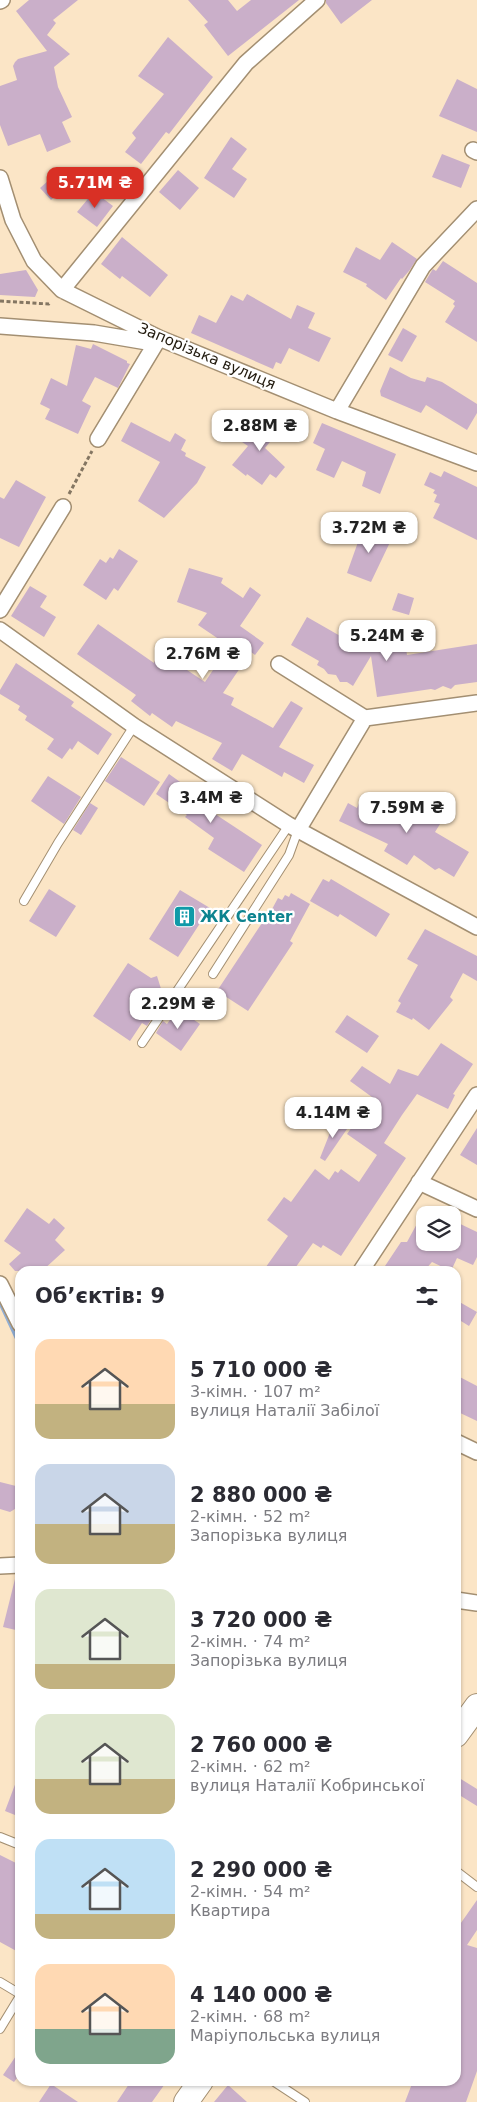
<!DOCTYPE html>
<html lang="uk">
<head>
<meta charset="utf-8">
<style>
  :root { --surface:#fff; --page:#f2f2f3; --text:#2b2b33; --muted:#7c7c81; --accent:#d93025 }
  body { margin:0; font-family:"DejaVu Sans",sans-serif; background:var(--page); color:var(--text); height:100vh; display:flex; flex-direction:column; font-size:19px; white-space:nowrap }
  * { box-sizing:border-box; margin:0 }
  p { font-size:16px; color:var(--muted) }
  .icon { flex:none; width:28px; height:28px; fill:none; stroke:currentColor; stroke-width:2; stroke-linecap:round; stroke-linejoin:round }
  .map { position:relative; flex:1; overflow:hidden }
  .panel { position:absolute; left:15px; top:1266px; width:446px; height:820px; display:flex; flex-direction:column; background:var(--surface); border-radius:15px; box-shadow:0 1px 4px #0004 }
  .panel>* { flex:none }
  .controls { position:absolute; left:416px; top:1206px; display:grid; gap:10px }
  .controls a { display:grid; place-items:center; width:45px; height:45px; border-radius:10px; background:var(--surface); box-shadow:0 1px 4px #0004; font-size:25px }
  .price { position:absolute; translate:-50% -42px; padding:0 11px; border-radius:10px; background:#fff; color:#222; font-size:16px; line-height:32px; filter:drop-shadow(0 1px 2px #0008) }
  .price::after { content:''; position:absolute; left:50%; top:30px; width:15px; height:11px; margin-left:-8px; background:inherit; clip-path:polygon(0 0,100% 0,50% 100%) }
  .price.on { background:var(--accent); color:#fff }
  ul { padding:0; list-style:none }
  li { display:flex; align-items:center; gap:15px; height:125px; padding:0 20px }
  li span { display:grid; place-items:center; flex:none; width:140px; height:100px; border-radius:15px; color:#555 }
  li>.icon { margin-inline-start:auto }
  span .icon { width:60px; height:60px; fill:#fffc; stroke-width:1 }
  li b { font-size:21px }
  h2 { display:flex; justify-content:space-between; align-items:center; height:60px; padding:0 20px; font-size:21px }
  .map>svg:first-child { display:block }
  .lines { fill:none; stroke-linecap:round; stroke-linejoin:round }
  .stream { stroke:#91aed4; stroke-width:5 }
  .building { fill:#caafc9 }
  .lane-casing { stroke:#a38f72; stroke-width:10 }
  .street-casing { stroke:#a38f72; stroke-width:18 }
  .primary-casing { stroke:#a38f72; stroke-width:26 }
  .path { stroke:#847662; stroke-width:3; stroke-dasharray:4 2.5; stroke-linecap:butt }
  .lane { stroke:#fff; stroke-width:8 }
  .street { stroke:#fff; stroke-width:15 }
  .primary { stroke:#fff; stroke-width:24 }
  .labels { text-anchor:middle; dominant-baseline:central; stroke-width:4.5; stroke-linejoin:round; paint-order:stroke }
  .street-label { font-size:15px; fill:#211a0e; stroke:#fff }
  .culture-label { font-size:15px; font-weight:bold; fill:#0d838f; stroke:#fff; text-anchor:start }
</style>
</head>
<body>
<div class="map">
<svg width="477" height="2102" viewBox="0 0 477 2102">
  <rect width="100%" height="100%" fill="#fbe5c6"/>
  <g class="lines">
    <path class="stream" d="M 0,1301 L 20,1344"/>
  </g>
  <path class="building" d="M 29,0 L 78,0 L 53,20 L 56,23 L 47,35 L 70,54 L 54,67 L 58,87 L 72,117 L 62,122 L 71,142 L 47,152 L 40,134 L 8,146 L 0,125 L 0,86 L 17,80 L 13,66 L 15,62 L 18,59 L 47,51 L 16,11 Z
    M 188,0 L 228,0 L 237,11 L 251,0 L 299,0 L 228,56 L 204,25 L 208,22 Z
    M 326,0 L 372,0 L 341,24 L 326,3 Z
    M 168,37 L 213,77 L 169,134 L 166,132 L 141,164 L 125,152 L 136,138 L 132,133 L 164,94 L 138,76 Z
    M 457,79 L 477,89 L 477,132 L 439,116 Z
    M 231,137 L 247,149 L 232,169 L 247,179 L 234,198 L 204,178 Z
    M 442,154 L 470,165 L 461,188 L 432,177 Z
    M 178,170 L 199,188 L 180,210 L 159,192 Z
    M 57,173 L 68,184 L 51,200 L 40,188 Z
    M 92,194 L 97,194 L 113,206 L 97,227 L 77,212 Z
    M 122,237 L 168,275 L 150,297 L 122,276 L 120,279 L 101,264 Z
    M 392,242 L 417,259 L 409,271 L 402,279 L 401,278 L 386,300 L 366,286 L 367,284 L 343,272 L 356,247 L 380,260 Z
    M 443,261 L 477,283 L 477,342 L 445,322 L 455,306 L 453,304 L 455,301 L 425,282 L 431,272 L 433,269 L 436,271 Z
    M 26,270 L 38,290 L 35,297 L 0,295 L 0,274 Z
    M 247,294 L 291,319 L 297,305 L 315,313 L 308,328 L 331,338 L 319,362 L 289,348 L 281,364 L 276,362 L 273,369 L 191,333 L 199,315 L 216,323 L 231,295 L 243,301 Z
    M 403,328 L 417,336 L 402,362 L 388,355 Z
    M 93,344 L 127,361 L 127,363 L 130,364 L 118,388 L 95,377 L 82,401 L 91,406 L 78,434 L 45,419 L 50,409 L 40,404 L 51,378 L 67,386 L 76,345 L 91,349 Z
    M 390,367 L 411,378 L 425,382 L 427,377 L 442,382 L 477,404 L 477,413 L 467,430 L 426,405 L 421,413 L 381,396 L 380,391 Z
    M 266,413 L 283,426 L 265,448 L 285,467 L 276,478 L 270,474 L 262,485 L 247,474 L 246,476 L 232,465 L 248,446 L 242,442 Z
    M 131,422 L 170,442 L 175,433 L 186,440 L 181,450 L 186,453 L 185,456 L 206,467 L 197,483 L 164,518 L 138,501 L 160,462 L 121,441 Z
    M 322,423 L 396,454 L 380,494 L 362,486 L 366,472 L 342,461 L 334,478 L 316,470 L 325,449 L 313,443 Z
    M 444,471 L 477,487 L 477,540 L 433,518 L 440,504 L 434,502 L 437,495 L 433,493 L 435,490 L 424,485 L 430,472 L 441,477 Z
    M 16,480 L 46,497 L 19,547 L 0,538 L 0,497 L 4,499 Z
    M 368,526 L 392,538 L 371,582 L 347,573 L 358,542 L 360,543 Z
    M 119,549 L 138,561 L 118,591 L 114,588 L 106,600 L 83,585 L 100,559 L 106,563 L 110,557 L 113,559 Z
    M 189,568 L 223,578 L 221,583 L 243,598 L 250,587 L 261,595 L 240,626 L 264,643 L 255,655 L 251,652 L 223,693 L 234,698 L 231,705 L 273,728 L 291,701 L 303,708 L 279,747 L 314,765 L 304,783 L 284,772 L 282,777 L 242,754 L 232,771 L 212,759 L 222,743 L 176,721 L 172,727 L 152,713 L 150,716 L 131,701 L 136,695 L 77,654 L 98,624 L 154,663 L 162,644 L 168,641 L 175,646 L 177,643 L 191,653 L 181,666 L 205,682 L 229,646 L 198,625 L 207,613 L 177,602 Z
    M 30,586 L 47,596 L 40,607 L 56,617 L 44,637 L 11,616 Z
    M 398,593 L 414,598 L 409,615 L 392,610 Z
    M 307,617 L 342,637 L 346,630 L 382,652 L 406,648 L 407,655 L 477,644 L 477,682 L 455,685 L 451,689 L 443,686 L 435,690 L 431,689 L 377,697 L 371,656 L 353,686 L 347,682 L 340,682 L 336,675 L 328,674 L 324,669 L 317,665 L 319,661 L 291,645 Z
    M 16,663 L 74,702 L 71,706 L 112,734 L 98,755 L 78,741 L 72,750 L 70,748 L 62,759 L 47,749 L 54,739 L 25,720 L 27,716 L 18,710 L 20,706 L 0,694 L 0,690 Z
    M 121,757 L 160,782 L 144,806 L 105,781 Z
    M 169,774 L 215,807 L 212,812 L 262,845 L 244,872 L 208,849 L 214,838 L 185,817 L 187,815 L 156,794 Z
    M 48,776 L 81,797 L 64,824 L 31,801 Z
    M 375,800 L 398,811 L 402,805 L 425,819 L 433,805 L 447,813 L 435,832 L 469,852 L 454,877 L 439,868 L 435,870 L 414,855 L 407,865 L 384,851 L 388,844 L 339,821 L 348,803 L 357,808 L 360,801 L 371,807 Z
    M 90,803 L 98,808 L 81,835 L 73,830 Z
    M 323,879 L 329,882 L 331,879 L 390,914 L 376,937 L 340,914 L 338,917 L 310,901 Z
    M 49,889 L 76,906 L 56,937 L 29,921 Z
    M 180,890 L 210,908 L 178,957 L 149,939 Z
    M 291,893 L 310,904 L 290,941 L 293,943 L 248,1011 L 217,991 L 262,923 L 264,924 L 278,898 L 282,900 L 285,895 L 289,897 Z
    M 425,929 L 477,956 L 477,981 L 463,973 L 450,997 L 453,1000 L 429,1030 L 413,1018 L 412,1020 L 396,1012 L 401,1003 L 398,1001 L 418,965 L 407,959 Z
    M 128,963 L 151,978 L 157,976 L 162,992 L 155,994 L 145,1008 L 154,1015 L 147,1026 L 142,1023 L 130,1041 L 93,1016 Z
    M 178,1009 L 200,1024 L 181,1051 L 156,1033 L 163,1021 L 167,1024 Z
    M 347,1015 L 379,1036 L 367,1053 L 335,1032 Z
    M 441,1043 L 473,1064 L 453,1094 L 455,1095 L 448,1109 L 417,1094 L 402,1115 L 384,1143 L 406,1158 L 341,1256 L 323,1245 L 321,1248 L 313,1243 L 293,1271 L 263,1271 L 288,1236 L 267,1220 L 284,1197 L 291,1202 L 315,1169 L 329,1180 L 335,1171 L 338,1173 L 341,1169 L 359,1182 L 377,1155 L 347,1134 L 357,1120 L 361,1123 L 376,1100 L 350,1081 L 362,1066 L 390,1084 L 398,1069 L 418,1076 Z
    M 335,1120 L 347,1129 L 325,1161 L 320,1158 Z
    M 477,1128 L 477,1165 L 460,1155 Z
    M 27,1208 L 49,1224 L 54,1218 L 65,1228 L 55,1240 L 65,1250 L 42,1271 L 15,1271 L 9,1264 L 21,1253 L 4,1241 Z
    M 425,1209 L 425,1242 L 452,1242 L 452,1220 L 477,1232 L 477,1257 L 473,1265 L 457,1258 L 451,1271 L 432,1262 L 424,1271 L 393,1271 L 385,1266 L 401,1242 L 407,1242 Z
    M 456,1300 L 477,1312 L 469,1326 L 456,1318 Z
    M 456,1375 L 477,1386 L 477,1421 L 456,1411 Z
    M 0,1482 L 20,1487 L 20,1506 L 10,1512 L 0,1509 Z
    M 15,1579 L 20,1580 L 20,1631 L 3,1627 Z
    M 19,1774 L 20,1774 L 20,1817 L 5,1811 Z
    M 456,1776 L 477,1789 L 477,1806 L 456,1793 Z
    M 0,1855 L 20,1865 L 20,1953 L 0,1942 Z
    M 477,1900 L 477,1930 L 467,1945 L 477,1948 L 477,2071 L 466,2102 L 405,2102 L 413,2081 L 456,2081 L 456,1930 Z
    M 20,2050 L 20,2074 L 14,2082 L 3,2075 Z
    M 131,2081 L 167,2081 L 152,2102 L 117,2102 Z
    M 51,2084 L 78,2102 L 39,2102 Z
    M 228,2085 L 247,2102 L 214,2102 Z"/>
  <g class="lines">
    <defs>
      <path id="lane" d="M 24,901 L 58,843 L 134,726
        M 213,974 L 289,855 L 298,830
        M 142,1043 L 289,825
        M 0,1837 L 20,1845
        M 456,1871 L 477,1887
        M 0,1982 L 20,1994
        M 0,2029 L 20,1996
        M 273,2081 L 305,2102"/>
      <path id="street" d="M 0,1 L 2,0
        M 473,150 L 477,152
        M 0,178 L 13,220 L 34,261 L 62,290 L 159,338 L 337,411 L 477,463
        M 62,290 L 246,63 L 317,0
        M 0,326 L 94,333 L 147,342 L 159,338
        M 337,411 L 423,266 L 477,209
        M 98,439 L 159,338
        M 0,610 L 63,507
        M 0,630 L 134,726 L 289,825 L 477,927
        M 279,664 L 365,718 L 477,703
        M 298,830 L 365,718
        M 419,1182 L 477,1209
        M 361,1271 L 477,1095
        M 0,1284 L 20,1324
        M 456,1442 L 477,1452
        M 0,1566 L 20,1565
        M 456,1600 L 477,1603"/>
      <path id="primary" d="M 456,1735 L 477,1706
        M 186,2102 L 201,2081"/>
    </defs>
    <use href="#lane" class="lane-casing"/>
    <use href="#street" class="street-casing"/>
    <use href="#primary" class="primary-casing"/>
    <path class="path" d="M 0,301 L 49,304 L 51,302
      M 69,494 L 92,451"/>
    <use href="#lane" class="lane"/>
    <use href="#street" class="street"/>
    <use href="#primary" class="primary"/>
  </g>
  <defs>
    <symbol id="building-square" viewBox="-11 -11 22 22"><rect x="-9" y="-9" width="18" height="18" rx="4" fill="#0f9aa8" stroke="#fff"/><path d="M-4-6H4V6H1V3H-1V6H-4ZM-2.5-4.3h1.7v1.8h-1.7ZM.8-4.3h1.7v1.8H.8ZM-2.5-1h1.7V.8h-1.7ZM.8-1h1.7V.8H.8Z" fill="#fff"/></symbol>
  </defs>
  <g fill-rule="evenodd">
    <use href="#building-square" x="172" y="904" width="25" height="25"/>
  </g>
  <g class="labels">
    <g class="street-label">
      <text transform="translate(207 356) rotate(23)">Запорізька вулиця</text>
    </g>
    <g class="culture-label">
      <text x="200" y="917">ЖК Center</text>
    </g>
  </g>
</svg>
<div class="controls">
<a><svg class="icon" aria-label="layers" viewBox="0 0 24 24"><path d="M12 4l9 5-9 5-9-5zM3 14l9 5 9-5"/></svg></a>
</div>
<b class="price on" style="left:95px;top:209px">5.71M ₴</b>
<b class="price" style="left:260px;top:452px">2.88M ₴</b>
<b class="price" style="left:369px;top:554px">3.72M ₴</b>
<b class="price" style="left:387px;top:662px">5.24M ₴</b>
<b class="price" style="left:203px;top:680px">2.76M ₴</b>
<b class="price" style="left:211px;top:824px">3.4M ₴</b>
<b class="price" style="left:407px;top:834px">7.59M ₴</b>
<b class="price" style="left:178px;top:1030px">2.29M ₴</b>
<b class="price" style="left:333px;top:1139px">4.14M ₴</b>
<section class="panel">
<h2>Об’єктів: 9<svg class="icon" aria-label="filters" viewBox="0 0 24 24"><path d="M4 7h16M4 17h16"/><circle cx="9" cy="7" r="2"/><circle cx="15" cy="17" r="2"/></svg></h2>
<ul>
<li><span style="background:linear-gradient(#ffd9b3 65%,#c2b280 0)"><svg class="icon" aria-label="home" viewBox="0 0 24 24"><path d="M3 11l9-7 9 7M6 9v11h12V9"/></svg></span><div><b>5 710 000 ₴</b><p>3-кімн. · 107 m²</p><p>вулиця Наталії Забілої</p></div></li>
<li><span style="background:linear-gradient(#c9d6e8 60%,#c2b280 0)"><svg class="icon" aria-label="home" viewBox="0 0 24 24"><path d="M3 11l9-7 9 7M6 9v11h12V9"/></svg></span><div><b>2 880 000 ₴</b><p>2-кімн. · 52 m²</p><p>Запорізька вулиця</p></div></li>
<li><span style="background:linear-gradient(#dfe7d0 75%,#c2b280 0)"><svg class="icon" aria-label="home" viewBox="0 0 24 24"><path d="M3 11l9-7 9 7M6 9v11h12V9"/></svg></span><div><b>3 720 000 ₴</b><p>2-кімн. · 74 m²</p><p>Запорізька вулиця</p></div></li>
<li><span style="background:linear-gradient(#dfe7d0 65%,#c2b280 0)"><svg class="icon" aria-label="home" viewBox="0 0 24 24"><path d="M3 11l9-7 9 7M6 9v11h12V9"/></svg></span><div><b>2 760 000 ₴</b><p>2-кімн. · 62 m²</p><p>вулиця Наталії Кобринської</p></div></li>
<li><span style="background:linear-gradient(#bfe0f5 75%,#c2b280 0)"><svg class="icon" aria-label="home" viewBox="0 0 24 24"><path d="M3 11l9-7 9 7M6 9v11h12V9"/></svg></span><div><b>2 290 000 ₴</b><p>2-кімн. · 54 m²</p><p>Квартира</p></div></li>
<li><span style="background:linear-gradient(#ffd9b3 65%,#7fa58c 0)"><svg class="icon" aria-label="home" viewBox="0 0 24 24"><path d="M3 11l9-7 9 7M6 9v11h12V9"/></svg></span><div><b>4 140 000 ₴</b><p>2-кімн. · 68 m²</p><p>Маріупольська вулиця</p></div></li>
</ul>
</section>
</div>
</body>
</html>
